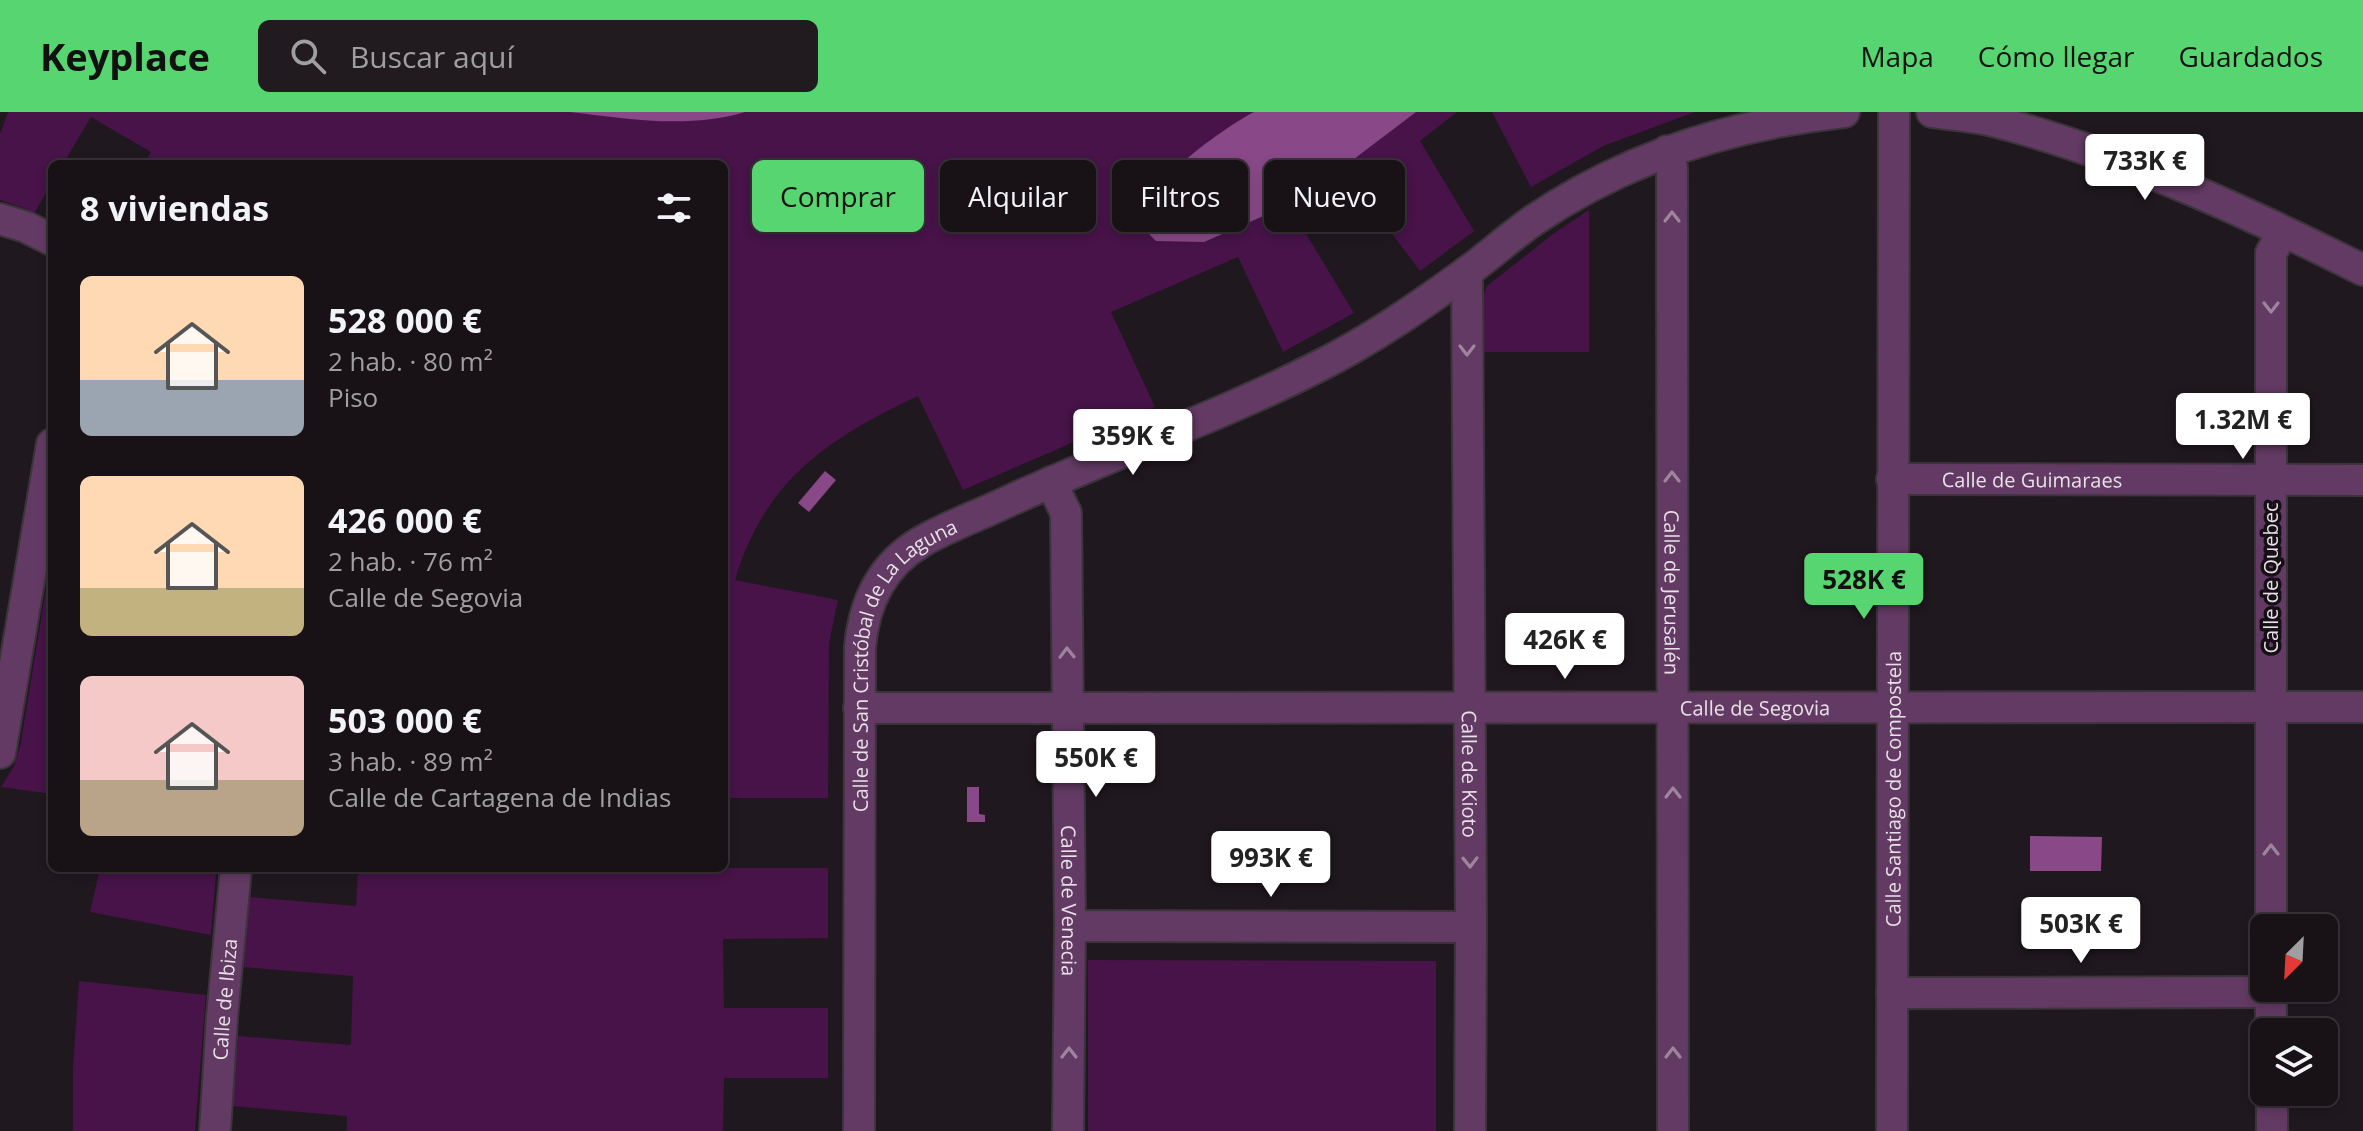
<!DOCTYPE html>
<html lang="es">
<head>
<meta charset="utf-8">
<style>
  :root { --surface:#181217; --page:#211b20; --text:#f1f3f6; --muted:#9f9ea1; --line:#363236; --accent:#57d570 }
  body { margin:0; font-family:"Open Sans",sans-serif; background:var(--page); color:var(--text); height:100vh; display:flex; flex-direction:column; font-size:30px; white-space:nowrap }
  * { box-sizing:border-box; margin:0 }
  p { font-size:26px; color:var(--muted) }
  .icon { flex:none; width:44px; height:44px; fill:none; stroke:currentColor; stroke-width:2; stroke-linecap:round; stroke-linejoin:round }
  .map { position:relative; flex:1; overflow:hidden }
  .panel { position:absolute; left:48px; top:48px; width:680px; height:712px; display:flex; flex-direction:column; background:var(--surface); border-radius:12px; box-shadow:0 4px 12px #0003,0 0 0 2px var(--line) }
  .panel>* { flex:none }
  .hud { position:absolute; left:752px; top:48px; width:760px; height:72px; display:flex; gap:16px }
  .needle { width:52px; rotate:204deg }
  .fabs { position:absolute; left:2250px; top:802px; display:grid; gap:16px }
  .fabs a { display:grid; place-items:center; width:88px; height:88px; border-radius:12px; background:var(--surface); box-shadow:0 4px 12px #0003,0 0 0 2px var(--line); font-size:40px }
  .price { position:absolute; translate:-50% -68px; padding:0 18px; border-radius:8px; background:#fff; color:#222; font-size:26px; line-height:52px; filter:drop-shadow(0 2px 4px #0008) }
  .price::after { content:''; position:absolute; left:50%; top:48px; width:24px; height:18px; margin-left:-12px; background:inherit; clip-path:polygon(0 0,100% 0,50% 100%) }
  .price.current { background:var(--accent); color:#111 }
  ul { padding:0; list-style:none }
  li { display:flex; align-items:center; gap:24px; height:200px; padding:0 32px }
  li span { display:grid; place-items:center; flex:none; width:224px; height:160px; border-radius:12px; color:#555 }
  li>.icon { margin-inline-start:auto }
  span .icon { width:96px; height:96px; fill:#fffc; stroke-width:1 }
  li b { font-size:34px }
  h2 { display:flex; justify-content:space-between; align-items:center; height:96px; padding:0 32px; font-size:34px }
  .pill { padding:0 28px; border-radius:12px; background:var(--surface); box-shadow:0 4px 12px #0003,0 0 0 2px var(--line); font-size:28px; line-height:72px }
  .pill.current { background:var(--accent); color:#111 }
  header { display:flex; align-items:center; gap:48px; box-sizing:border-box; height:112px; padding:0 40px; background:var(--accent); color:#111 }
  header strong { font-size:38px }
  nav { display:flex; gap:44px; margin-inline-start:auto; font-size:28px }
  .search { width:560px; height:72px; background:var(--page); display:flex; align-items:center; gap:20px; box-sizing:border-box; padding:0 28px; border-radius:12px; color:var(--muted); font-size:30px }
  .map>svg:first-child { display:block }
  .grass { fill:#471348 }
  .water { fill:#894888 }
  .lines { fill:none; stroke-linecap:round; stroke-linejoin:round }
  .minor-casing { stroke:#3c343b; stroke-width:34 }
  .minor { stroke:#633a63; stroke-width:30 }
  .oneway { stroke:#9e859e }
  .labels { text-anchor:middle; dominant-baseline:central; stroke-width:7; stroke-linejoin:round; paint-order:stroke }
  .street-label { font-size:20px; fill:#e7e1e7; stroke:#160f16 }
</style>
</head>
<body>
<header>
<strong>Keyplace</strong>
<div class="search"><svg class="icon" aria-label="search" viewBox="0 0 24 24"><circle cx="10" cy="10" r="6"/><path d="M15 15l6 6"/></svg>Buscar aquí</div>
<nav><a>Mapa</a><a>Cómo llegar</a><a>Guardados</a></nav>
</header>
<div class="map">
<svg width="2363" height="1019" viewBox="0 0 2363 1019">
  <rect width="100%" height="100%" fill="#20181f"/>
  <path class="grass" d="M 8,0 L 1457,0 L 1420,29 L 1474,119 L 1420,159 L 1357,75 L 1300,112 L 1354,201 L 1283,240 L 1238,145 L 1111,200 L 1155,295 L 963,378 L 918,284 C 829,326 765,367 735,468 L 838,488 L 829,531 L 828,686 L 724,686 L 724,52 L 144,52 L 151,40 L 91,5 L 63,52 L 52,52 L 52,71 L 35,100 L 0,88 L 0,22 Z
    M 1492,0 L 1695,0 L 1603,34 L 1531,75 Z
    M 1589,98 L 1589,240 L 1483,240 L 1483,185 L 1487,174 L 1553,122 Z
    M 47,471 L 52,471 L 52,682 L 1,675 L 13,656 L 20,635 Z
    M 100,756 L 189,756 L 216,761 L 211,823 L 90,800 Z
    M 358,756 L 828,756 L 828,826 L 723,827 L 724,896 L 828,896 L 828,966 L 724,966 L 723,1019 L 347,1019 L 347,1004 L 232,994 L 238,924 L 351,933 L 353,864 L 243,855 L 249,785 L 356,794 Z
    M 1088,848 L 1436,849 L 1436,1019 L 1088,1019 Z
    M 79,869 L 206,883 L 195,1019 L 73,1019 L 73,955 Z"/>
  <path class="water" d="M 570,0 L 745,0 C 688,17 629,7 570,0 Z
    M 1254,0 L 1416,0 L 1354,47 L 1268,102 L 1204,130 L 1156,129 C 1149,122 1141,115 1142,104 C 1146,71 1225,15 1254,0 Z
    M 825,359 L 836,368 L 809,400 L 798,391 Z
    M 967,675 L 979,675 L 979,702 L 985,703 L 985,710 L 967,710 Z
    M 2030,724 L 2102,725 L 2101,759 L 2030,759 Z"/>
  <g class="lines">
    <defs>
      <g id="minor">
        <path d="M 1932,0 C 1952,3 1973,4 1993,9 C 2119,41 2247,100 2363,158"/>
        <path id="s1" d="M 1667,39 L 1672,56 L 1673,1019"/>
        <path d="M 0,107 L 26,115 L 52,128"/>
        <path id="s2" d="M 1467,160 L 1471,815 L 1470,1019"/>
        <path id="s3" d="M 1892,367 L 2363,368"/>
        <path id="s4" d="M 1051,370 L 1066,401 L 1070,814 L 1068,1019"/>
        <path id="s5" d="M 859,596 L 2363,595"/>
        <path d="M 0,641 L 52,332"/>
        <path d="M 1070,814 L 1471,815"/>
        <path d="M 2271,816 L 2271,141 L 2283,120"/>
        <path d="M 2271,876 L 2271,920"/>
        <path d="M 1892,881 L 2271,880"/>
        <path d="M 2272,980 L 2272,1019"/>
        <path id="s6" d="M 215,1019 L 222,905 L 236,756"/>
        <path id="s7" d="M 859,1019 L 860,535 C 864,491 882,453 921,430 C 948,414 980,403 1009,389 C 1111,342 1219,305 1319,254 C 1371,228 1420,194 1467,160 C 1490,143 1511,124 1534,108 C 1627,45 1733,12 1844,0"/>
        <path id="s8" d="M 1892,1019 L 1894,0"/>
      </g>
    </defs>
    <use href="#minor" class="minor-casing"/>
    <use href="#minor" class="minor"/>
  </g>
  <defs><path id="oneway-chevron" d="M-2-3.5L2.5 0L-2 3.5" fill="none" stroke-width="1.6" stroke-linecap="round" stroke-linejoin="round" transform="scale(2)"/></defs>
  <g class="oneway">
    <use href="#oneway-chevron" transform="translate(1672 105) rotate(-90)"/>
    <use href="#oneway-chevron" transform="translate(2271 195) rotate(90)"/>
    <use href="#oneway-chevron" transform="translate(1467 238) rotate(90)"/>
    <use href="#oneway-chevron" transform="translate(1672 365) rotate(-90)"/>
    <use href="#oneway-chevron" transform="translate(1067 541) rotate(-91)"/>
    <use href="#oneway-chevron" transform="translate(1673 681) rotate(-90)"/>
    <use href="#oneway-chevron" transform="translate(2271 738) rotate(-90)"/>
    <use href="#oneway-chevron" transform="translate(1470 750) rotate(89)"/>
    <use href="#oneway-chevron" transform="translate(1069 941) rotate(-90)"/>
    <use href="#oneway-chevron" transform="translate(1673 941) rotate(-90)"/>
  </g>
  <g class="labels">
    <g class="street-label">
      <text stroke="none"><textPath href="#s3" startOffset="140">Calle de Guimaraes</textPath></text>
      <text transform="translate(2270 466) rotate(-90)">Calle de Quebec</text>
      <text stroke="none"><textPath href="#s1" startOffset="442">Calle de Jerusalén</textPath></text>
      <text stroke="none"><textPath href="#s7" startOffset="484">Calle de San Cristóbal de La Laguna</textPath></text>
      <text stroke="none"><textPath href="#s5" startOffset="896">Calle de Segovia</textPath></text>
      <text stroke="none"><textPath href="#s2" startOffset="502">Calle de Kioto</textPath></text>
      <text stroke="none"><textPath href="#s8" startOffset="342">Calle Santiago de Compostela</textPath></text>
      <text stroke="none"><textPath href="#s4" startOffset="422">Calle de Venecia</textPath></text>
      <text stroke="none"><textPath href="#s6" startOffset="132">Calle de Ibiza</textPath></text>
    </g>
  </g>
</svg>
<div class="fabs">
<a><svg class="needle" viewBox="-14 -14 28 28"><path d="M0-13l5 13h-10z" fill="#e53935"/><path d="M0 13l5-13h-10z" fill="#9f9ea1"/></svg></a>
<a><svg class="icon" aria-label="layers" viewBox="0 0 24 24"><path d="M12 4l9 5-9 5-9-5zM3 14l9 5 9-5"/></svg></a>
</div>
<b class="price" style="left:2145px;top:90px">733K €</b>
<b class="price" style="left:2243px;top:349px">1.32M €</b>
<b class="price" style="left:1133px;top:365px">359K €</b>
<b class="price current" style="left:1864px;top:509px">528K €</b>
<b class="price" style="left:1565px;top:569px">426K €</b>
<b class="price" style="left:1096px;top:687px">550K €</b>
<b class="price" style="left:1271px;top:787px">993K €</b>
<b class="price" style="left:2081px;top:853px">503K €</b>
<div class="hud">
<a class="pill current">Comprar</a>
<a class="pill">Alquilar</a>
<a class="pill">Filtros</a>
<a class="pill">Nuevo</a>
</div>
<section class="panel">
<h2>8 viviendas<svg class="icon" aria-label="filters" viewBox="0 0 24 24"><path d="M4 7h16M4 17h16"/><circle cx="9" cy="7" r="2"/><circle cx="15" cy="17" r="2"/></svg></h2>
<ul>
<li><span style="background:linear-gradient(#ffd9b3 65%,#9aa5b1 0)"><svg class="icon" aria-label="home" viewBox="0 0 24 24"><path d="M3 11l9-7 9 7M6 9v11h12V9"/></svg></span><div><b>528 000 €</b><p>2 hab. · 80 m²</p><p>Piso</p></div></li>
<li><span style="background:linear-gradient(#ffd9b3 70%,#c2b280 0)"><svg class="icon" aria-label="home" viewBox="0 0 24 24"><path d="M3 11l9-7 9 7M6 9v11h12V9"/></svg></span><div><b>426 000 €</b><p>2 hab. · 76 m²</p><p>Calle de Segovia</p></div></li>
<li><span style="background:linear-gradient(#f6c9c9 65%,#b9a48a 0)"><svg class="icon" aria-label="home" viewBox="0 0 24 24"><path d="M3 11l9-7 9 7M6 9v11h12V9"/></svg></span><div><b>503 000 €</b><p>3 hab. · 89 m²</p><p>Calle de Cartagena de Indias</p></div></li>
</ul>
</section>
</div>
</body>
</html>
